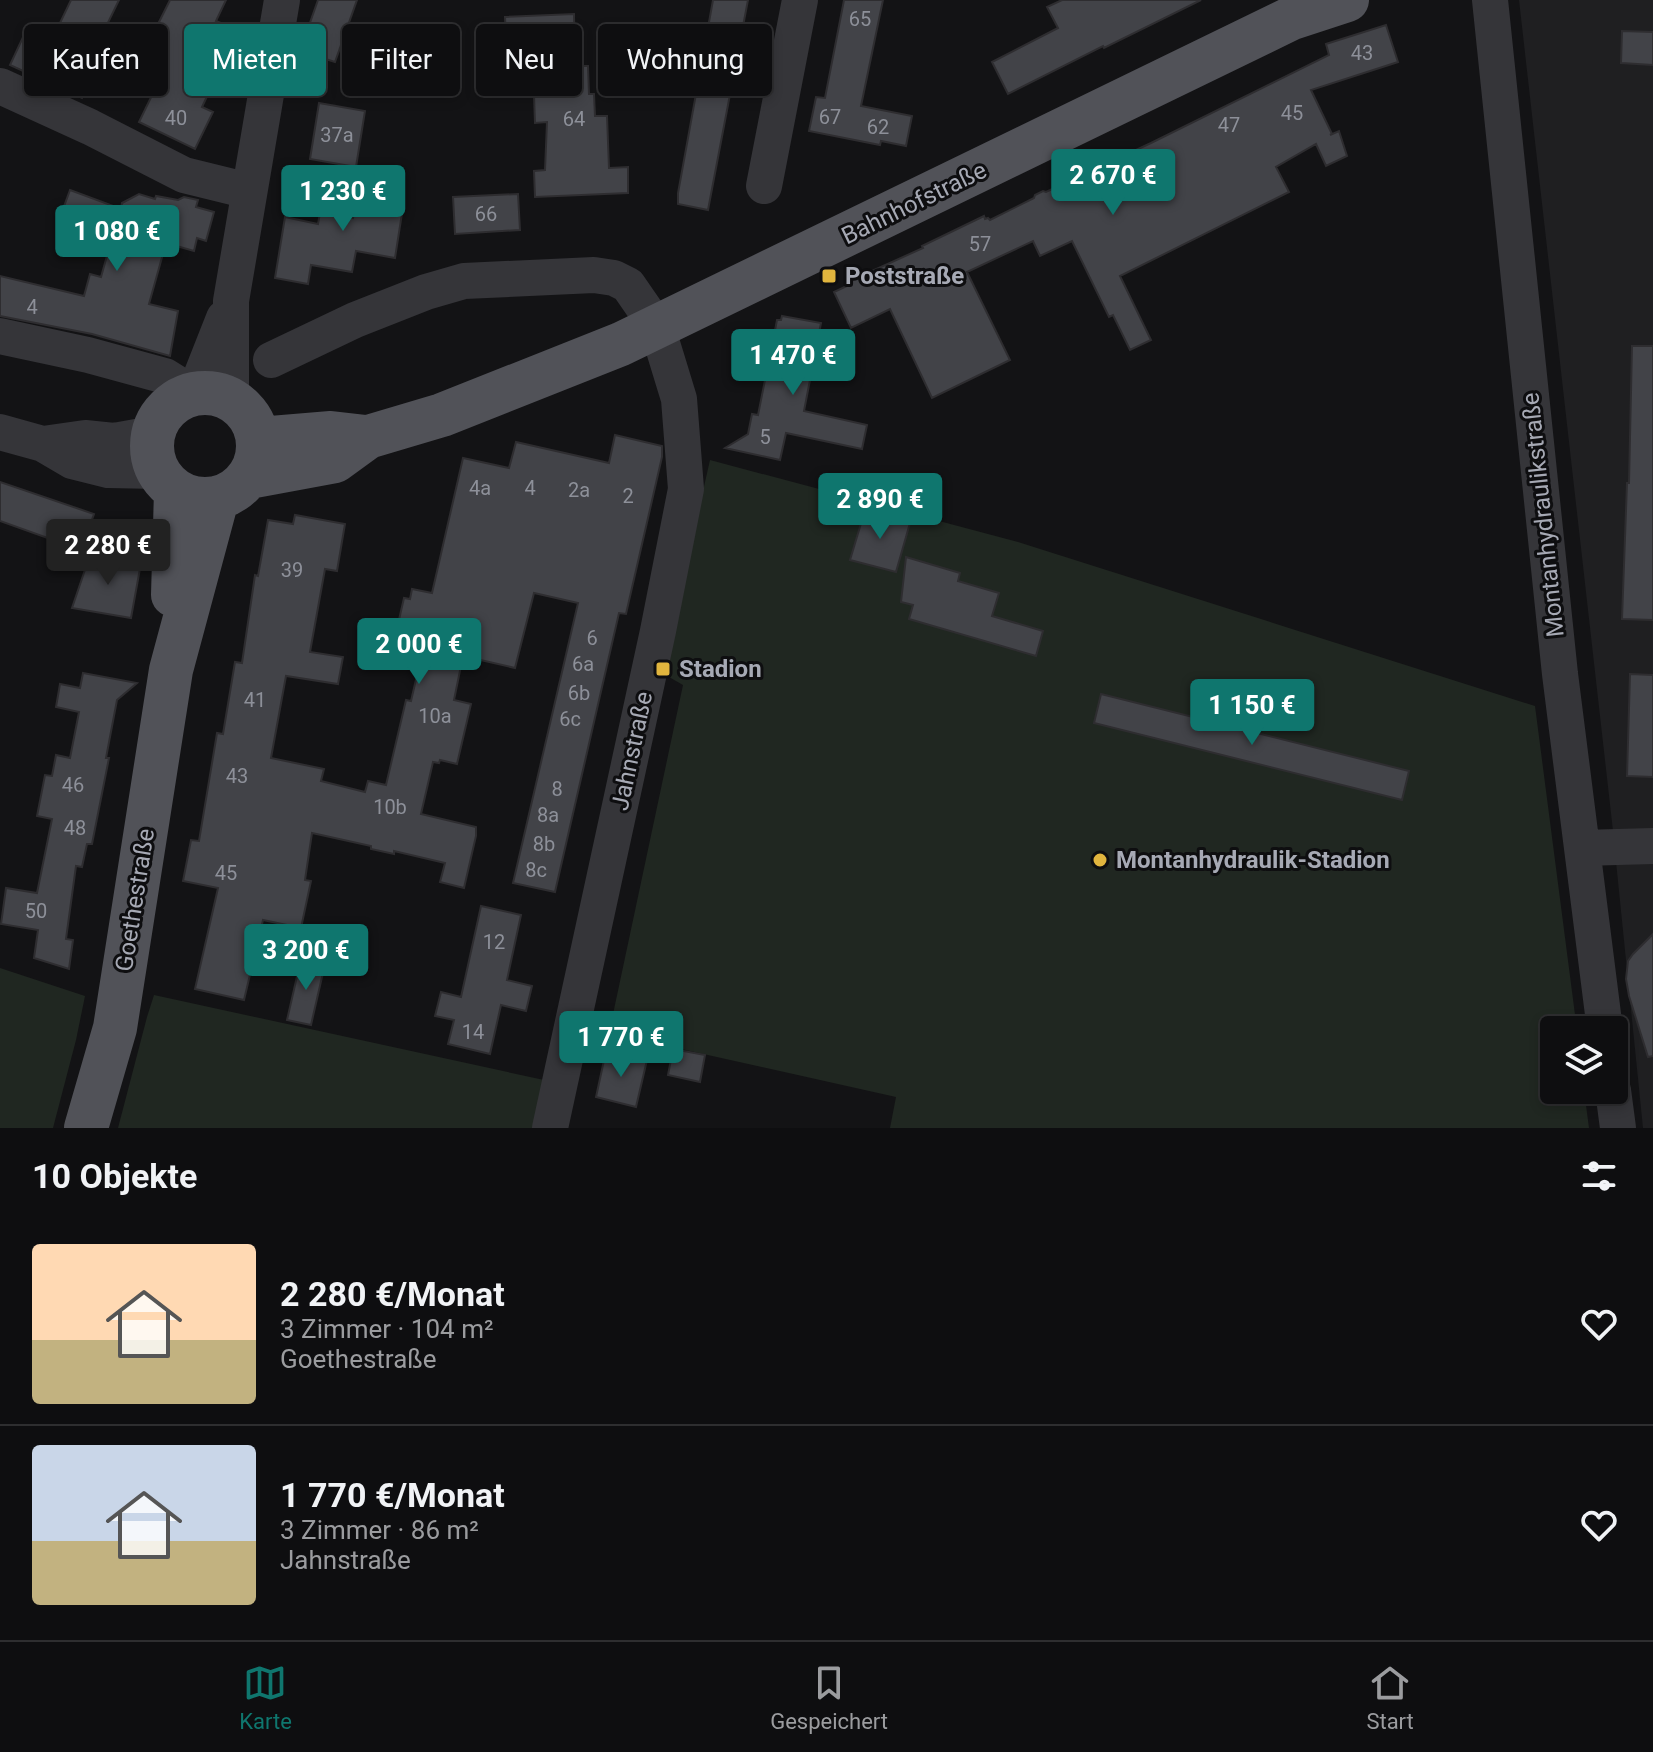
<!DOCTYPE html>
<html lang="de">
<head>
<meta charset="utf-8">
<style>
  :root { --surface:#0e0e10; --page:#171719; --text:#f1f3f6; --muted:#9b9c9f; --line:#2e2e30; --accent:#0f766e }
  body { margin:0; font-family:Roboto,sans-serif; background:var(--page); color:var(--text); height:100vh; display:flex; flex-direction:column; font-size:30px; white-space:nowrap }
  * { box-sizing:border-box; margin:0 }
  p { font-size:26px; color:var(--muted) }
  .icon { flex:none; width:44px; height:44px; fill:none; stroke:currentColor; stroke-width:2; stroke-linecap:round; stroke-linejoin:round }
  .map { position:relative; height:1128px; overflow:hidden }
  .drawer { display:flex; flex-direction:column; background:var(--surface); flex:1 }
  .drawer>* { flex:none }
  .banner { position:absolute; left:24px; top:24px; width:800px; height:72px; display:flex; gap:16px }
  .buttons { position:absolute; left:1540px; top:1016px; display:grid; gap:16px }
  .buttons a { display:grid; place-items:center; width:88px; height:88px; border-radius:8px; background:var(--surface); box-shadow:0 4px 12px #0003,0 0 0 2px var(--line); font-size:40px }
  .price { position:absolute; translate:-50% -68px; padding:0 18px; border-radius:8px; background:var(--accent); color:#fff; font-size:26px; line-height:52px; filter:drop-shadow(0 2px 4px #0008) }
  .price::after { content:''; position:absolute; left:50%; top:48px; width:24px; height:18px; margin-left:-12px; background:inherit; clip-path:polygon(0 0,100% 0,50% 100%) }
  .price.current { background:#222; color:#fff }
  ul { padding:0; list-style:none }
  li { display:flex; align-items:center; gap:24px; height:200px; padding:0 32px }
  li+li { border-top:2px solid var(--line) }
  li span { display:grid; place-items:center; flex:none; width:224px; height:160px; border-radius:8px; color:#555 }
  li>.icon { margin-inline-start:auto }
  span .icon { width:96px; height:96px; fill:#fffc; stroke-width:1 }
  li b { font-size:34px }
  h2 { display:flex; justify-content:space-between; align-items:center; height:96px; padding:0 32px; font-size:34px }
  .chip { padding:0 28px; border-radius:8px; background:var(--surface); box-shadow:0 4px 12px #0003,0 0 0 2px var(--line); font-size:28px; line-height:72px }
  .chip.current { background:var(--accent); color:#fff }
  .tab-bar { display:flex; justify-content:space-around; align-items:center; height:112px; border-top:2px solid var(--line); background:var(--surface); font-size:22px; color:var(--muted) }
  .tab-bar a { display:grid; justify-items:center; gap:4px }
  .tab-bar .current { color:var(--accent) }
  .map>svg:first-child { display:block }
  .built { fill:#1f1f21 }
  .green { fill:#202721 }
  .building { fill:#424348; stroke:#2e2d30; stroke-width:2 }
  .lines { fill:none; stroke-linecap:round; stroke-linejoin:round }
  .minor { stroke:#353539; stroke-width:36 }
  .major { stroke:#515258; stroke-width:44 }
  .poi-dot { fill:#e1b53e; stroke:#0e0e10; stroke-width:3 }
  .labels { text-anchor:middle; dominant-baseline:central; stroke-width:6; stroke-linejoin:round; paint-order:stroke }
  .number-label { font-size:20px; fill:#8d9099 }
  .street-label { font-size:24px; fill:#a6a9b4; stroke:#0e0e10 }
  .poi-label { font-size:24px; font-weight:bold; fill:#a6a9b4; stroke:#0e0e10; text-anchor:start }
</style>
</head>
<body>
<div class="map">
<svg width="1653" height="1128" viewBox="0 0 1653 1128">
  <rect width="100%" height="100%" fill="#131315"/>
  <path class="built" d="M 1519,0 L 1653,0 L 1653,1128 L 1643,1128 L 1612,822 Z"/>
  <path class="green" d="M 710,460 L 1018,542 L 1535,706 L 1577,1030 L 1554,1030 L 1554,1090 L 1584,1090 L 1589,1128 L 890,1128 L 896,1097 L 609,1033 L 683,685 L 662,673 Z
    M 0,968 L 85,996 L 76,1040 L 53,1128 L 0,1128 Z
    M 154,995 L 544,1080 L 534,1128 L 118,1128 L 147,1017 Z"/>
  <path class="building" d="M 71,0 L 119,0 L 100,39 L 108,43 L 82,98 L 10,65 L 24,35 L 49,46 Z
    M 170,0 L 226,0 L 216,21 L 228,26 L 209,64 L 220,69 L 202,107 L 213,112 L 195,149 L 139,122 L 157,85 L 146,80 L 164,42 L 152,36 Z
    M 318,0 L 357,0 L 335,62 L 300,51 Z
    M 713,0 L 748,0 L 708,210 L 678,204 L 678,193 Z
    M 844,0 L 883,0 L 861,106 L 912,116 L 906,146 L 881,141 L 880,145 L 809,131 L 816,97 L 825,98 Z
    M 1062,0 L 1201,0 L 1104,48 L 1103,46 L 1008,94 L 992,62 L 1058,28 L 1047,7 Z
    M 574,14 L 575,66 L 588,66 L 589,94 L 594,94 L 595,116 L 607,116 L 609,168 L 628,167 L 628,193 L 535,197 L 534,171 L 545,170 L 547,122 L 535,123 L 533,68 L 507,69 L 508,40 L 506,40 L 505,17 Z
    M 1386,25 L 1398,62 L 1311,90 L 1332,134 L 1330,135 L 1339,131 L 1347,156 L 1326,166 L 1316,144 L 1276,167 L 1289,192 L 1120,276 L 1151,340 L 1130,350 L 1113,315 L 1109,317 L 1072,241 L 1040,256 L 1033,241 L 967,272 L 1010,360 L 932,398 L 890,309 L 851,328 L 834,292 L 851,284 L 852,280 L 923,248 L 922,246 L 984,216 L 985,219 L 988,218 L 990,220 L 1034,198 L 1035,195 L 1043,191 L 1046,192 L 1151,143 L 1329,55 L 1326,44 Z
    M 1622,31 L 1653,32 L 1653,65 L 1621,63 Z
    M 319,103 L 365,111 L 356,167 L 310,159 Z
    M 361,171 L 394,176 L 389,204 L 403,207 L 395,258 L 356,251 L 352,272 L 311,265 L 308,284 L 275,278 L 285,217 L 318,224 L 320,213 L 353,218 Z
    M 70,190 L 121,209 L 122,203 L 139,194 L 155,199 L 156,196 L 178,200 L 184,197 L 198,200 L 196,207 L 214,212 L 206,241 L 197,238 L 194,251 L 166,243 L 149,304 L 178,311 L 170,356 L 92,334 L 0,316 L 0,276 L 84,296 L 90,274 L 101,277 L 114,231 L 62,212 Z
    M 518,194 L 520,230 L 455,234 L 453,197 Z
    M 782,316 L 821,323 L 804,411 L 867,425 L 862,449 L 786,433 L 780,460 L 725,448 L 748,434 L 752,414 L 758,415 L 777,320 L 781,320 Z
    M 1632,346 L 1653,346 L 1653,620 L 1622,619 L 1627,483 L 1629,483 Z
    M 615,435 L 662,446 L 662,457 L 626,614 L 619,613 L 555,892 L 513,883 L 578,603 L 534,593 L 515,668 L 463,656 L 454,700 L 471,704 L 457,764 L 440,760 L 439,763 L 433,762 L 421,814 L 476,827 L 476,836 L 464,888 L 440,882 L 445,863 L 394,851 L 394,854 L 371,849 L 371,846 L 312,833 L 305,880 L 311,881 L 301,928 L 263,920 L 244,1000 L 195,989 L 218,888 L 183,881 L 191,840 L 199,841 L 217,733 L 223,734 L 235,662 L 242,663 L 255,575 L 258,576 L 268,520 L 293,524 L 295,515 L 345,524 L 337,571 L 325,569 L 310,652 L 343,657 L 338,684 L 286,676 L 271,758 L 324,769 L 321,781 L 365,792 L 368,781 L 386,785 L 406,700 L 411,701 L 421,658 L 415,656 L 416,654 L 398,649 L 401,639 L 395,637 L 404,598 L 410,599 L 412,589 L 432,593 L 463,458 L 509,468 L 516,442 L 609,463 Z
    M 0,482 L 94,514 L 81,550 L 0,521 Z
    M 865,510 L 910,523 L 896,572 L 850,560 Z
    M 90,555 L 141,563 L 131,618 L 72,608 Z
    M 906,557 L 960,573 L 958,581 L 999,593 L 992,616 L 1043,631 L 1036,656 L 909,619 L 913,605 L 901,602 Z
    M 83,673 L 137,683 L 117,700 L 106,758 L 109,758 L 92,844 L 87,844 L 82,867 L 76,866 L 66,939 L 73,940 L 69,969 L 34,958 L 38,930 L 1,924 L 6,888 L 37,893 L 52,819 L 37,816 L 45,775 L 52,776 L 56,755 L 70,758 L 79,712 L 56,707 L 60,684 L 80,688 Z
    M 1630,674 L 1653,675 L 1653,777 L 1627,776 Z
    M 1101,694 L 1409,771 L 1402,800 L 1094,723 Z
    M 481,906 L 521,915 L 507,980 L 532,986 L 526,1011 L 501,1005 L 490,1054 L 448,1044 L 454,1020 L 435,1016 L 441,992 L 461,997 Z
    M 1653,934 L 1653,1056 L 1648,1057 L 1629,996 L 1626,979 L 1628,961 L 1633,954 Z
    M 301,959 L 325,964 L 311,1025 L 287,1020 Z
    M 673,1049 L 705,1055 L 700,1082 L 668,1075 Z
    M 606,1051 L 647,1060 L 636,1107 L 596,1097 Z"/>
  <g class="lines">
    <path class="minor" d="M 1490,0 L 1560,674 L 1605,1030
      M 0,86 L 90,127 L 184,175 L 249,191
      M 764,186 L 800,0
      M 0,336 L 88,355 L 165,376 L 194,394 L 224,318
      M 271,360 L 355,320 L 426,292 L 464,281 L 594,275 L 614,278 L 628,285 L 657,327 L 679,399 L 686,489 L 658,631 L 550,1128
      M 231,399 L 231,301 L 282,0
      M 0,432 L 43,444 L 72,461 L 108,470 L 158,471
      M 43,444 L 85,438 L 114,441 L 153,434
      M 1582,848 L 1653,846
      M 1613,1090 L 1618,1128"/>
    <path class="major" d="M152 446a53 53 0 1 1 106 0a53 53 0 1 1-106 0Z
      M 259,439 L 331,433 L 366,437
      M 249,477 L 335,461 L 368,437 L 442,415 L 621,344 L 1292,18 L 1347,0
      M 173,595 L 176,491
      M 86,1128 L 115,1028 L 171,670 L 217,499"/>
  </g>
  <g class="poi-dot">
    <rect x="821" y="268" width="16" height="16" rx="4"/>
    <rect x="655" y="661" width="16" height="16" rx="4"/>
    <circle cx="1100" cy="860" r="8"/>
  </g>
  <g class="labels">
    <g class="number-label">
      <text x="860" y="19">65</text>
      <text x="1362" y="53">43</text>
      <text x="1292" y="113">45</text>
      <text x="830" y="117">67</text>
      <text x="176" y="118">40</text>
      <text x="574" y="119">64</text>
      <text x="1229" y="125">47</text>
      <text x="878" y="127">62</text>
      <text x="337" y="135">37a</text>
      <text x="486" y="214">66</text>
      <text x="980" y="244">57</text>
      <text x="32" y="307">4</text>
      <text x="765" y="437">5</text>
      <text x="480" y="488">4a</text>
      <text x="530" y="488">4</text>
      <text x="579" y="490">2a</text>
      <text x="628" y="496">2</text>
      <text x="292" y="570">39</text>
      <text x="592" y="638">6</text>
      <text x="583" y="664">6a</text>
      <text x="579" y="693">6b</text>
      <text x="255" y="700">41</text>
      <text x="435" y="716">10a</text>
      <text x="570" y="719">6c</text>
      <text x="237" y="776">43</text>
      <text x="73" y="785">46</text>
      <text x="557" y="789">8</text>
      <text x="390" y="807">10b</text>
      <text x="548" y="815">8a</text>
      <text x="75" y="828">48</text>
      <text x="544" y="844">8b</text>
      <text x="536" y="870">8c</text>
      <text x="226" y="873">45</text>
      <text x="36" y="911">50</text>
      <text x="494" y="942">12</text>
      <text x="473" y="1032">14</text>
    </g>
    <g class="street-label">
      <text transform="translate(914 203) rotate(-26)">Bahnhofstraße</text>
      <text transform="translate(1543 515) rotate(-96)">Montanhydraulikstraße</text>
      <text transform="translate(632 751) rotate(-78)">Jahnstraße</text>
      <text transform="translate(135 900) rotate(-81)">Goethestraße</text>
    </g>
    <g class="poi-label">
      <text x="845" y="276">Poststraße</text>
      <text x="679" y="669">Stadion</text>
      <text x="1116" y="860">Montanhydraulik-Stadion</text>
    </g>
  </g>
</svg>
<div class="buttons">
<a><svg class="icon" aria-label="layers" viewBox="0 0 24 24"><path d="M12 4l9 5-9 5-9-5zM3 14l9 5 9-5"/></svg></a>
</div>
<b class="price" style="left:1113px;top:217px">2 670 €</b>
<b class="price" style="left:343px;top:233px">1 230 €</b>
<b class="price" style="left:117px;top:273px">1 080 €</b>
<b class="price" style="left:793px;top:397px">1 470 €</b>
<b class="price" style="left:880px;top:541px">2 890 €</b>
<b class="price current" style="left:108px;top:587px">2 280 €</b>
<b class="price" style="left:419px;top:686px">2 000 €</b>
<b class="price" style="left:1252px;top:747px">1 150 €</b>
<b class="price" style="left:306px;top:992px">3 200 €</b>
<b class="price" style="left:621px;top:1079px">1 770 €</b>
<div class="banner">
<a class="chip">Kaufen</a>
<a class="chip current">Mieten</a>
<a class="chip">Filter</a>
<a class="chip">Neu</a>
<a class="chip">Wohnung</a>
</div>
</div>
<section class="drawer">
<h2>10 Objekte<svg class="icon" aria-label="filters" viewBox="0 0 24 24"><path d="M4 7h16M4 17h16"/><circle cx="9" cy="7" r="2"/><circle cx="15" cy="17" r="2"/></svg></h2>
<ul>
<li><span style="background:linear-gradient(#ffd9b3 60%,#c2b280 0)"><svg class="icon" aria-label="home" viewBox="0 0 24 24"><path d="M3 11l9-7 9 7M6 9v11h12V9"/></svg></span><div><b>2 280 €/Monat</b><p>3 Zimmer · 104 m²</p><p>Goethestraße</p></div><svg class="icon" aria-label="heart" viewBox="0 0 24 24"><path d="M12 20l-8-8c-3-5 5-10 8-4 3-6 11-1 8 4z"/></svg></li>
<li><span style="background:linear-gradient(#c9d6e8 60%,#c2b280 0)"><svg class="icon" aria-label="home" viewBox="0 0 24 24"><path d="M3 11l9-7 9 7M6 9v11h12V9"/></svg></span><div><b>1 770 €/Monat</b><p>3 Zimmer · 86 m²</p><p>Jahnstraße</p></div><svg class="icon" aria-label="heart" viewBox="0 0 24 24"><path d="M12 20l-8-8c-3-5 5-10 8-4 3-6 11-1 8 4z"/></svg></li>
</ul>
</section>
<nav class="tab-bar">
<a class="current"><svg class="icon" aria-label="map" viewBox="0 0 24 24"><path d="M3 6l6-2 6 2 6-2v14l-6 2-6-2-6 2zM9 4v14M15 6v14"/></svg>Karte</a>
<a><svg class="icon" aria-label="saved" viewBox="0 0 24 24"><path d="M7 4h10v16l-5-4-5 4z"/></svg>Gespeichert</a>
<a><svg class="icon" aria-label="home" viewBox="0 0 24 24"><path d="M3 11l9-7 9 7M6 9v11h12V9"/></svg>Start</a>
</nav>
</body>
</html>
